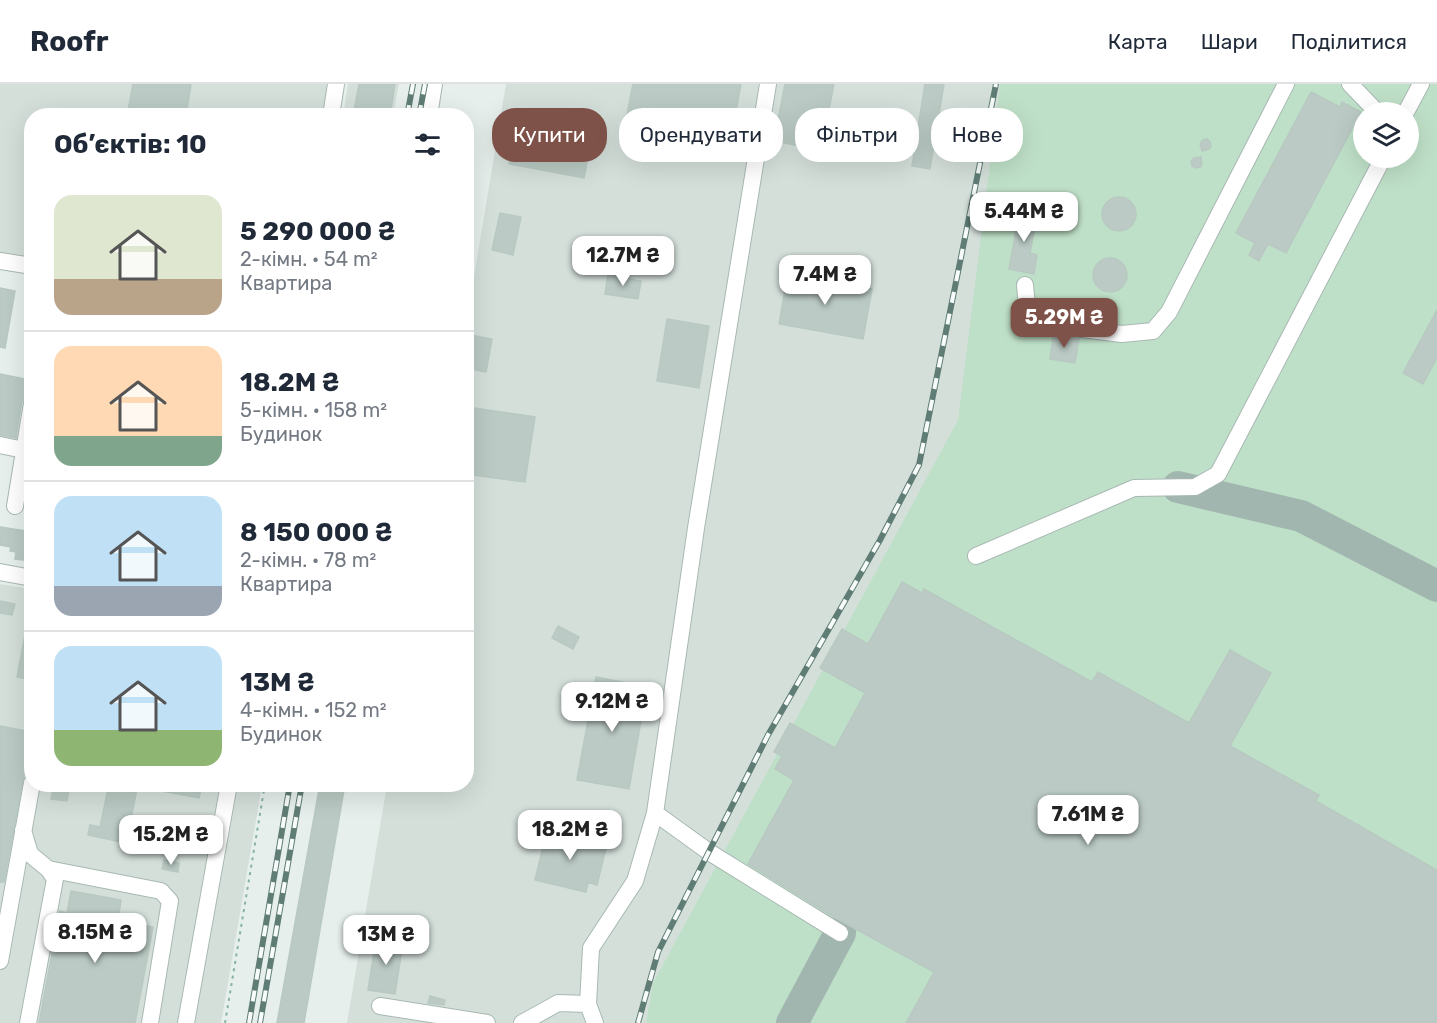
<!DOCTYPE html>
<html lang="uk">
<head>
<meta charset="utf-8">
<style>
  :root { --surface:#fff; --page:#f2f2f3; --text:#1f2937; --muted:#747a83; --line:#e0e1e3; --accent:#7f5249 }
  body { margin:0; font-family:Rubik,sans-serif; background:var(--page); color:var(--text); height:100vh; display:flex; flex-direction:column; font-size:22px; white-space:nowrap }
  * { box-sizing:border-box; margin:0 }
  p { font-size:20px; color:var(--muted) }
  .icon { flex:none; width:33px; height:33px; fill:none; stroke:currentColor; stroke-width:2; stroke-linecap:round; stroke-linejoin:round }
  .map { position:relative; flex:1; overflow:hidden }
  .sheet { position:absolute; left:24px; top:24px; width:450px; height:684px; display:flex; flex-direction:column; background:var(--surface); border-radius:24px; box-shadow:0 6px 24px #0002 }
  .sheet>* { flex:none }
  .guide { position:absolute; left:492px; top:24px; width:570px; height:54px; display:flex; gap:12px }
  .buttons { position:absolute; left:1353px; top:18px; display:grid; gap:12px }
  .buttons a { display:grid; place-items:center; width:66px; height:66px; border-radius:50%; background:var(--surface); box-shadow:0 6px 24px #0002; font-size:30px }
  .price { position:absolute; translate:-50% -51px; padding:0 14px; border-radius:12px; background:#fff; color:#222; font-size:20px; line-height:39px; filter:drop-shadow(0 2px 3px #0008) }
  .price::after { content:''; position:absolute; left:50%; top:36px; width:18px; height:14px; margin-left:-9px; background:inherit; clip-path:polygon(0 0,100% 0,50% 100%) }
  .price.on { background:var(--accent); color:#fff }
  ul { padding:0; list-style:none }
  li { display:flex; align-items:center; gap:18px; height:150px; padding:0 30px }
  li+li { border-top:2px solid var(--line) }
  li span { display:grid; place-items:center; flex:none; width:168px; height:120px; border-radius:18px; color:#555 }
  li>.icon { margin-inline-start:auto }
  span .icon { width:72px; height:72px; fill:#fffc; stroke-width:1 }
  li b { font-size:26px }
  h2 { display:flex; justify-content:space-between; align-items:center; height:72px; padding:0 30px; font-size:26px }
  .tag { padding:0 21px; border-radius:24px; background:var(--surface); box-shadow:0 6px 24px #0002; font-size:21px; line-height:54px }
  .tag.on { background:var(--accent); color:#fff }
  header { display:flex; align-items:center; gap:36px; box-sizing:border-box; height:84px; padding:0 30px; background:var(--surface); border-bottom:2px solid var(--line) }
  header strong { font-size:28px }
  nav { display:flex; gap:33px; margin-inline-start:auto; font-size:21px }
  .map>svg:first-child { display:block }
  .built { fill:#d4dfda; fill-rule:evenodd }
  .green { fill:#bfe0c8; fill-rule:evenodd }
  .lines { fill:none; stroke-linecap:round; stroke-linejoin:round }
  .taxiway { stroke:#a2b6b0; stroke-width:32 }
  .building { fill:#bbcac4; stroke:#b8c9c2; stroke-width:1.5 }
  .minor-casing { stroke:#a8b8b2; stroke-width:18 }
  .path { stroke:#86b3a5; stroke-width:2; stroke-dasharray:3 4.5; stroke-linecap:butt }
  .minor { stroke:#fff; stroke-width:16 }
  .rail-casing { stroke:#5f7d75; stroke-width:6 }
  .rail { stroke:#f7fbf9; stroke-width:4; stroke-dasharray:11; stroke-linecap:butt }
</style>
</head>
<body>
<header>
<strong>Roofr</strong>
<nav><a>Карта</a><a>Шари</a><a>Поділитися</a></nav>
</header>
<div class="map">
<svg width="1437" height="939" viewBox="0 0 1437 939">
  <rect width="100%" height="100%" fill="#e6efeb"/>
  <path class="built" d="M 0,0 L 328,0 L 323,31 L 32,32 L 31,178 L 0,172 Z
    M 348,0 L 399,0 L 393,31 L 343,32 Z
    M 506,0 L 1437,0 L 1437,939 L 347,939 L 387,701 L 466,700 L 467,235 ZM 1364,28 L 1408,28 L 1408,74 L 1364,74 Z
    M 0,500 L 25,504 L 31,515 L 32,700 L 262,701 L 221,939 L 0,939 Z"/>
  <path class="green" d="M 1000,0 L 1437,0 L 1437,939 L 646,939 L 653,899 L 958,336 ZM 1364,28 L 1408,28 L 1408,74 L 1364,74 Z"/>
  <g class="lines">
    <path class="taxiway" d="M 1178,403 L 1301,432 L 1437,502
      M 792,939 L 840,849"/>
  </g>
  <path class="building" d="M 133,0 L 191,0 L 186,32 L 127,32 Z
    M 359,0 L 395,0 L 390,32 L 353,32 Z
    M 633,0 L 741,0 L 732,49 L 627,31 Z
    M 785,0 L 834,0 L 821,66 L 774,57 Z
    M 925,0 L 944,0 L 930,85 L 912,82 Z
    M 1311,8 L 1340,23 L 1342,18 L 1361,28 L 1286,169 L 1268,160 L 1259,177 L 1249,171 L 1255,159 L 1236,149 Z
    M 517,37 L 592,51 L 584,94 L 509,80 Z
    M 1207,55 L 1210,58 L 1211,62 L 1209,65 L 1202,67 L 1200,60 L 1203,56 Z
    M 1201,73 L 1202,80 L 1200,83 L 1196,84 L 1192,82 L 1191,77 L 1194,74 Z
    M1102 130a17 17 0 1 1 34 0a17 17 0 1 1-34 0Z
    M 1020,124 L 1038,127 L 1030,169 L 1037,171 L 1034,190 L 1009,185 Z
    M 500,129 L 521,133 L 513,171 L 492,166 Z
    M1093 191a17 17 0 1 1 34 0a17 17 0 1 1-34 0Z
    M 788,189 L 872,205 L 863,255 L 779,240 Z
    M 608,191 L 641,197 L 638,215 L 605,210 Z
    M 0,204 L 15,207 L 5,264 L 0,263 Z
    M 1437,226 L 1437,274 L 1423,300 L 1403,289 Z
    M 667,235 L 709,242 L 699,304 L 657,297 Z
    M 470,251 L 492,255 L 486,288 L 466,284 Z
    M 1053,252 L 1079,255 L 1075,279 L 1050,275 Z
    M 0,290 L 30,296 L 27,310 L 22,317 L 16,354 L 0,351 Z
    M 474,324 L 535,333 L 525,398 L 466,390 L 466,374 Z
    M 0,443 L 32,448 L 32,477 L 15,475 L 16,468 L 10,467 L 11,463 L 0,461 Z
    M 902,498 L 922,509 L 924,505 L 1092,598 L 1098,588 L 1189,639 L 1230,566 L 1271,589 L 1230,662 L 1319,711 L 1316,717 L 1437,786 L 1437,939 L 906,939 L 934,888 L 834,833 L 748,780 L 794,696 L 775,685 L 782,672 L 774,668 L 790,639 L 835,664 L 865,609 L 820,584 L 842,545 L 868,560 Z
    M 0,517 L 15,520 L 12,531 L 0,529 Z
    M 27,540 L 32,540 L 32,596 L 17,593 Z
    M 558,542 L 579,553 L 573,565 L 552,554 Z
    M 596,593 L 647,603 L 629,705 L 577,696 Z
    M 0,642 L 32,648 L 4,798 L 0,798 Z
    M 54,700 L 70,700 L 67,717 L 51,715 Z
    M 109,700 L 138,700 L 126,759 L 88,751 L 90,741 L 100,743 Z
    M 151,700 L 202,700 L 199,714 L 150,705 Z
    M 320,700 L 345,700 L 304,939 L 277,939 Z
    M 547,746 L 607,760 L 597,801 L 588,798 L 586,808 L 535,796 Z
    M 164,776 L 179,779 L 178,788 L 162,785 Z
    M 71,807 L 121,816 L 118,836 L 153,843 L 135,939 L 39,939 L 60,827 L 67,829 Z
    M 376,855 L 403,859 L 395,910 L 368,906 Z
    M 430,912 L 445,916 L 444,921 L 428,919 Z"/>
  <g class="lines">
    <defs>
      <path id="minor" d="M 1350,0 L 1377,28
        M 1406,28 L 1421,0
        M 331,32 L 336,0
        M 429,32 L 434,0
        M 0,177 L 32,182
        M 1025,201 L 1028,233 L 1043,240 L 1122,250 L 1153,247 L 1169,228 L 1286,0
        M 0,361 L 24,366
        M 15,422 L 32,319
        M 976,472 L 1134,404 L 1195,403 L 1218,390 L 1383,74
        M 0,488 L 32,494
        M 655,729 L 709,768 L 840,849
        M 23,746 L 30,770 L 48,785 L 55,795 L 28,939
        M 48,785 L 161,807 L 170,817 L 150,939
        M 0,877 L 32,699
        M 380,922 L 487,939
        M 186,939 L 229,700
        M 522,939 L 558,919 L 588,920
        M 595,939 L 588,920 L 591,864 L 635,797 L 655,729 L 696,444 L 768,0"/>
    </defs>
    <use href="#minor" class="minor-casing"/>
    <path class="path" d="M 225,939 L 265,700"/>
    <use href="#minor" class="minor"/>
    <defs>
      <path id="rail" d="M 407,32 L 413,0
        M 419,32 L 425,0
        M 249,939 L 290,700
        M 260,939 L 302,700
        M 638,939 L 658,868 L 768,651 L 880,456 L 919,381 L 996,0"/>
    </defs>
    <use href="#rail" class="rail-casing"/>
    <use href="#rail" class="rail"/>
  </g>
</svg>
<div class="buttons">
<a><svg class="icon" aria-label="layers" viewBox="0 0 24 24"><path d="M12 4l9 5-9 5-9-5zM3 14l9 5 9-5"/></svg></a>
</div>
<b class="price" style="left:1024px;top:159px">5.44M ₴</b>
<b class="price" style="left:623px;top:203px">12.7M ₴</b>
<b class="price" style="left:825px;top:222px">7.4M ₴</b>
<b class="price on" style="left:1064px;top:265px">5.29M ₴</b>
<b class="price" style="left:612px;top:649px">9.12M ₴</b>
<b class="price" style="left:1088px;top:762px">7.61M ₴</b>
<b class="price" style="left:570px;top:777px">18.2M ₴</b>
<b class="price" style="left:171px;top:782px">15.2M ₴</b>
<b class="price" style="left:95px;top:880px">8.15M ₴</b>
<b class="price" style="left:386px;top:882px">13M ₴</b>
<div class="guide">
<a class="tag on">Купити</a>
<a class="tag">Орендувати</a>
<a class="tag">Фільтри</a>
<a class="tag">Нове</a>
</div>
<section class="sheet">
<h2>Об’єктів: 10<svg class="icon" aria-label="filters" viewBox="0 0 24 24"><path d="M4 7h16M4 17h16"/><circle cx="9" cy="7" r="2"/><circle cx="15" cy="17" r="2"/></svg></h2>
<ul>
<li><span style="background:linear-gradient(#dfe7d0 70%,#b9a48a 0)"><svg class="icon" aria-label="home" viewBox="0 0 24 24"><path d="M3 11l9-7 9 7M6 9v11h12V9"/></svg></span><div><b>5 290 000 ₴</b><p>2-кімн. · 54 m²</p><p>Квартира</p></div></li>
<li><span style="background:linear-gradient(#ffd9b3 75%,#7fa58c 0)"><svg class="icon" aria-label="home" viewBox="0 0 24 24"><path d="M3 11l9-7 9 7M6 9v11h12V9"/></svg></span><div><b>18.2M ₴</b><p>5-кімн. · 158 m²</p><p>Будинок</p></div></li>
<li><span style="background:linear-gradient(#bfe0f5 75%,#9aa5b1 0)"><svg class="icon" aria-label="home" viewBox="0 0 24 24"><path d="M3 11l9-7 9 7M6 9v11h12V9"/></svg></span><div><b>8 150 000 ₴</b><p>2-кімн. · 78 m²</p><p>Квартира</p></div></li>
<li><span style="background:linear-gradient(#bfe0f5 70%,#8fb573 0)"><svg class="icon" aria-label="home" viewBox="0 0 24 24"><path d="M3 11l9-7 9 7M6 9v11h12V9"/></svg></span><div><b>13M ₴</b><p>4-кімн. · 152 m²</p><p>Будинок</p></div></li>
</ul>
</section>
</div>
</body>
</html>
